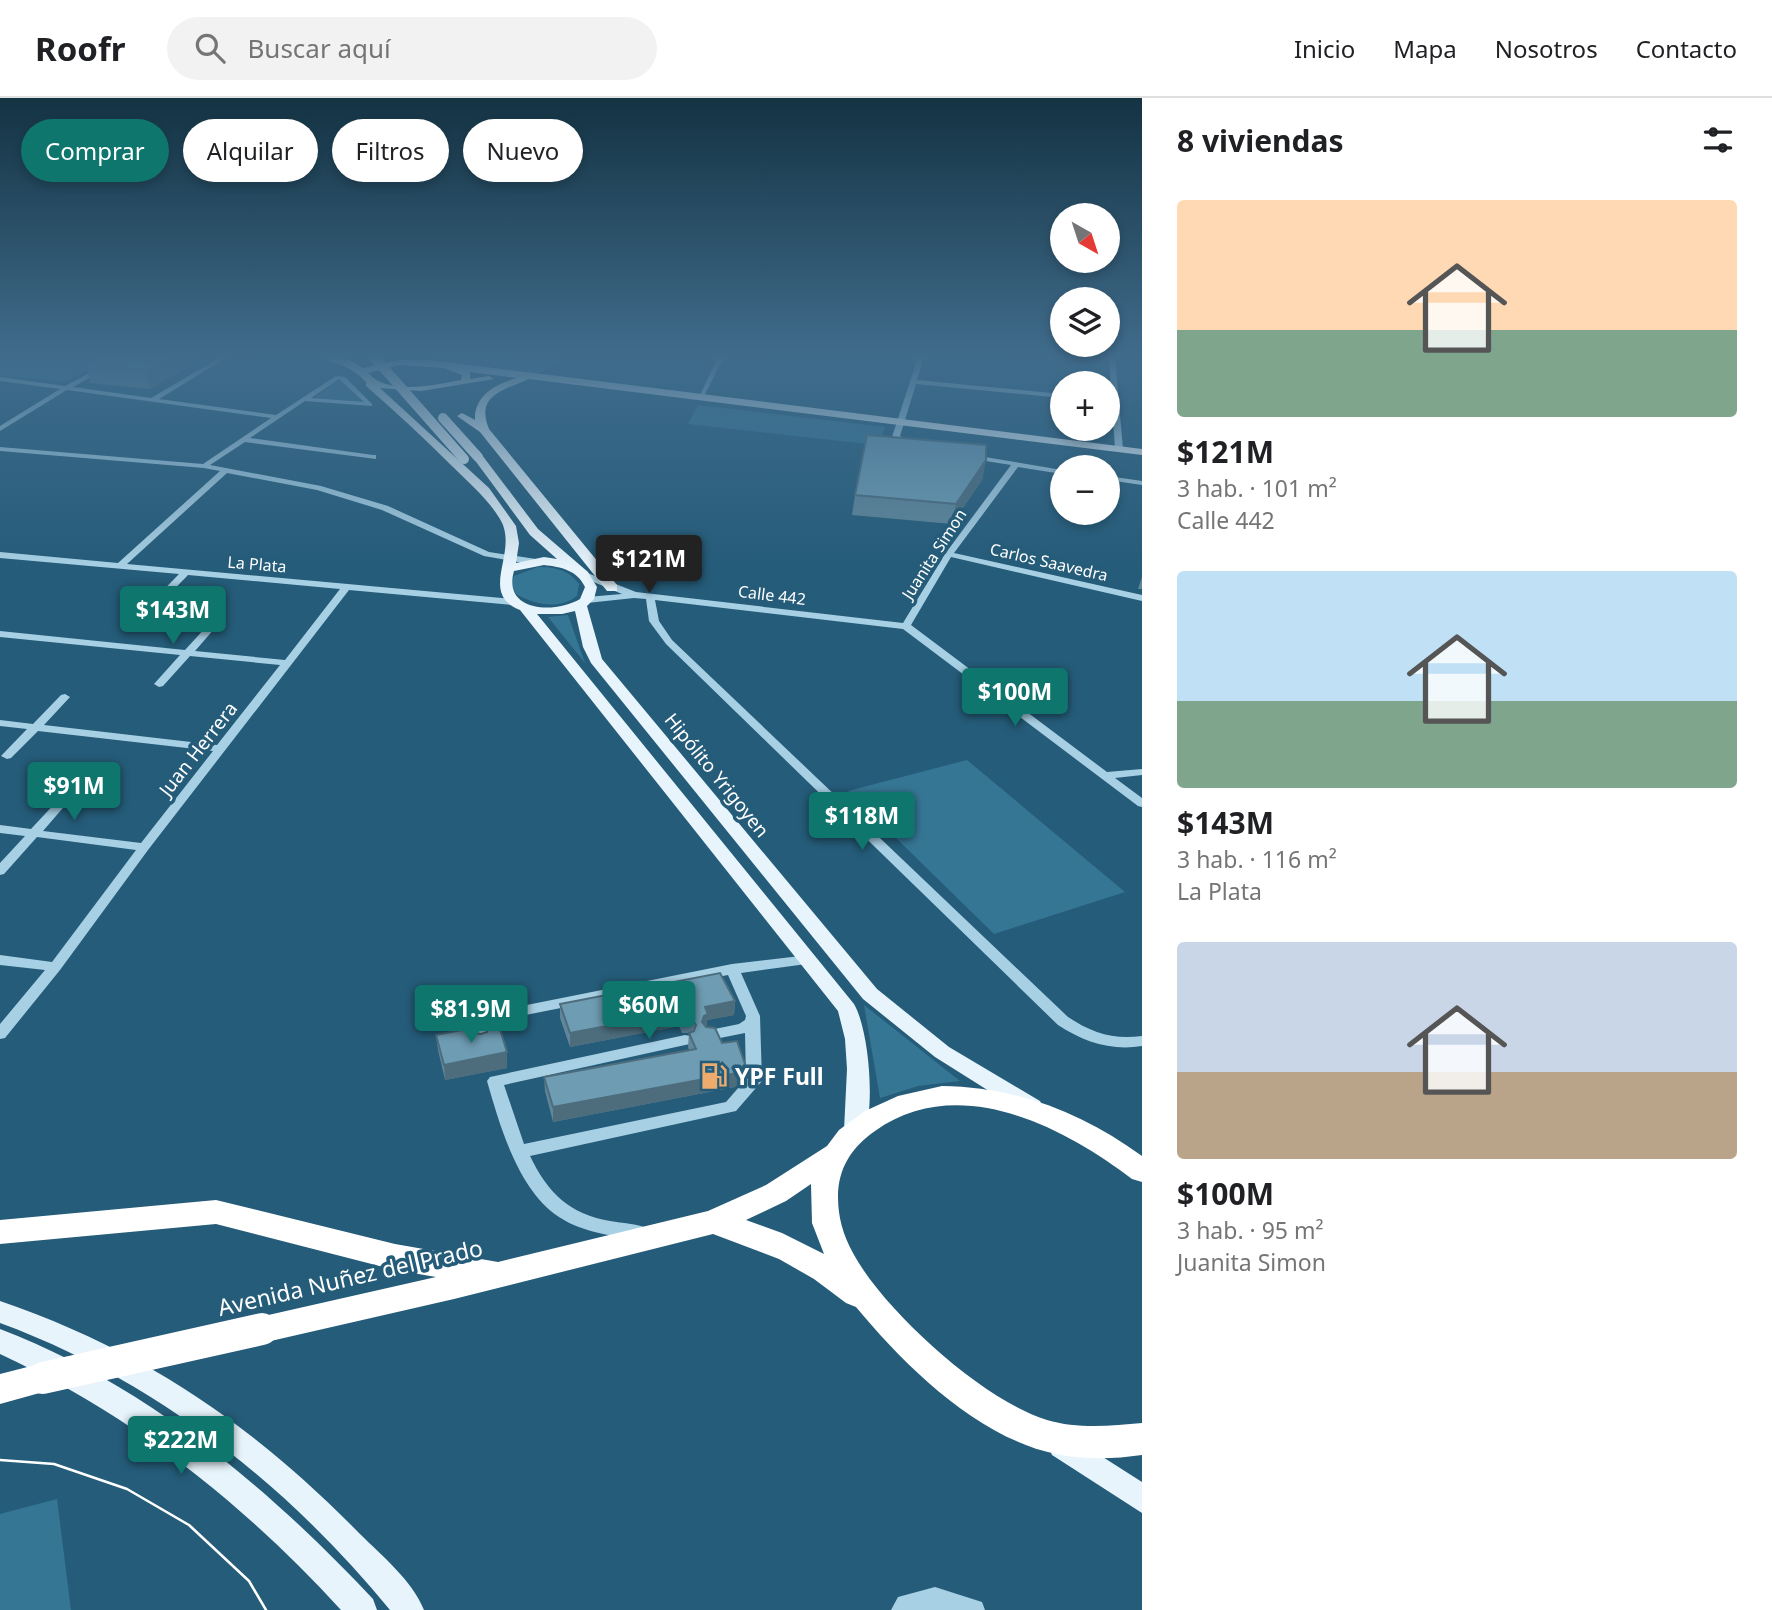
<!DOCTYPE html>
<html lang="es">
<head>
<meta charset="utf-8">
<style>
  :root { --surface:#fff; --page:#f2f2f2; --text:#202124; --muted:#757577; --line:#e0e0e0; --accent:#0f766e }
  body { margin:0; font-family:"Noto Sans",sans-serif; background:var(--page); color:var(--text); height:100vh; display:flex; flex-direction:column; font-size:26px; white-space:nowrap }
  * { box-sizing:border-box; margin:0 }
  p { font-size:23px; color:var(--muted) }
  .icon { flex:none; width:38px; height:38px; fill:none; stroke:currentColor; stroke-width:2; stroke-linecap:round; stroke-linejoin:round }
  .map { position:relative; flex:1; overflow:hidden }
  .details { display:flex; flex-direction:column; background:var(--surface); width:630px }
  .details>* { flex:none }
  .guide { position:absolute; left:21px; top:21px; width:665px; height:63px; display:flex; gap:14px }
  .needle { width:46px; rotate:141deg }
  .buttons { position:absolute; left:1050px; top:105px; display:grid; gap:14px }
  .buttons a { display:grid; place-items:center; width:70px; height:70px; border-radius:50%; background:var(--surface); box-shadow:0 4px 10px #0003; font-size:35px }
  .price { position:absolute; translate:-50% -60px; padding:0 16px; border-radius:7px; background:var(--accent); color:#fff; font-size:23px; line-height:46px; filter:drop-shadow(0 2px 4px #0008) }
  .price::after { content:''; position:absolute; left:50%; top:42px; width:21px; height:16px; margin-left:-10px; background:inherit; clip-path:polygon(0 0,100% 0,50% 100%) }
  .price.active { background:#222; color:#fff }
  ul { padding:0; list-style:none }
  li { display:grid; align-content:center; gap:14px; height:371px; padding:0 35px }
  li span { display:grid; place-items:center; height:217px; border-radius:7px; color:#555 }
  li>.icon { margin-inline-start:auto }
  span .icon { width:126px; height:126px; fill:#fffc; stroke-width:1 }
  li b { font-size:30px }
  h2 { display:flex; justify-content:space-between; align-items:center; height:84px; padding:0 35px; font-size:30px }
  .pill { padding:0 24px; border-radius:32px; background:var(--surface); box-shadow:0 4px 10px #0003; font-size:24px; line-height:63px }
  .pill.active { background:var(--accent); color:#fff }
  header { display:flex; align-items:center; gap:42px; box-sizing:border-box; height:98px; padding:0 35px; background:var(--surface); border-bottom:2px solid var(--line) }
  header strong { font-size:33px }
  nav { display:flex; gap:38px; margin-inline-start:auto; font-size:24px }
  .search { width:490px; height:63px; background:var(--page); display:flex; align-items:center; gap:18px; box-sizing:border-box; padding:0 24px; border-radius:38px; color:var(--muted); font-size:26px }
  main { display:flex; flex:1; min-height:0 }
  .map>svg:first-child { display:block }
  .green { fill:#367695 }
  .lines { fill:none; stroke-linecap:round; stroke-linejoin:round }
  .minor { fill:#a8d0e4; fill-rule:evenodd }
  .major { fill:#e7f4fc; fill-rule:evenodd }
  .highway { fill:#fff; fill-rule:evenodd }
  .tram { stroke:#fff; stroke-width:2.5 }
  .major-bridge { stroke:#e7f4fc; stroke-width:10 }
  .highway-bridge { stroke:#fff; stroke-width:32 }
  .wall { fill:#5f869a }
  .shaded-wall { fill:#4d6d7d }
  .building { fill:#6e9cb3; stroke:#4d6d7d; stroke-width:2 }
  .labels { text-anchor:middle; dominant-baseline:central; stroke-width:7; stroke-linejoin:round; paint-order:stroke }
  .far-street-label { font-size:16px; fill:#fff; stroke:#255c79 }
  .street-label { font-size:19px; fill:#fff; stroke:#255c79 }
  .near-poi-label { font-size:23px; font-weight:bold; fill:#fff; stroke:#255c79; text-anchor:start }
  .near-street-label { font-size:23px; fill:#fff; stroke:#255c79 }
</style>
</head>
<body>
<header>
<strong>Roofr</strong>
<div class="search"><svg class="icon" aria-label="search" viewBox="0 0 24 24"><circle cx="10" cy="10" r="6"/><path d="M15 15l6 6"/></svg>Buscar aquí</div>
<nav><a>Inicio</a><a>Mapa</a><a>Nosotros</a><a>Contacto</a></nav>
</header>
<main>
<div class="map">
<svg width="1142" height="1512" viewBox="0 0 1142 1512">
  <rect width="100%" height="100%" fill="#255c79"/>
  <path class="green" d="M 0,259 L 111,259 L 64,284 L 0,278 Z
    M 418,259 L 561,259 L 540,275 Z
    M 338,281 L 342,282 L 364,305 L 314,300 Z
    M 698,307 L 885,329 L 877,347 L 688,326 Z
    M 538,469 C 555,469 569,472 579,486 L 577,498 C 559,512 535,507 516,496 L 511,485 L 514,478 Z
    M 568,517 L 585,565 L 548,519 Z
    M 967,662 L 1125,794 L 994,836 L 848,693 Z
    M 864,907 L 960,983 L 918,988 L 880,1000 Z
    M 57,1401 L 71,1512 L 0,1512 L 0,1416 Z"/>
  <g class="lines">
    <path class="minor" d="M 120,259 L 127,259 L 73,289 L 151,300 L 221,259 L 228,259 L 159,301 L 276,317 L 336,278 L 345,279 L 372,306 L 372,308 L 305,303 L 250,340 L 373,357 L 376,357 L 376,361 L 245,344 L 210,367 L 321,388 L 388,408 L 489,454 L 536,461 L 540,464 L 536,467 L 484,458 L 382,412 L 317,392 L 227,375 L 127,466 L 512,501 L 517,504 L 512,507 L 349,492 L 148,752 L 60,872 L 5,940 L 0,941 L 0,926 L 45,872 L 0,867 L 0,857 L 52,864 L 136,752 L 37,739 L 4,776 L 0,777 L 0,765 L 25,738 L 0,735 L 0,727 L 31,731 L 58,702 L 62,701 L 68,704 L 43,733 L 141,745 L 213,653 L 38,633 L 11,660 L 7,661 L 1,658 L 27,631 L 0,628 L 0,622 L 33,626 L 61,597 L 65,596 L 70,599 L 44,627 L 217,647 L 280,567 L 190,558 L 163,588 L 159,589 L 154,586 L 180,557 L 0,539 L 0,533 L 185,552 L 207,528 L 210,527 L 215,530 L 195,553 L 285,562 L 340,491 L 188,477 L 155,511 L 149,511 L 149,507 L 179,476 L 0,460 L 0,454 L 118,465 L 220,373 L 204,370 L 0,353 L 0,349 L 203,366 L 271,320 L 67,292 L 0,333 L 0,328 L 60,291 L 0,283 L 0,279 L 65,288 ZM 339,281 L 364,304 L 311,300 Z
      M 718,259 L 724,259 L 704,298 L 699,299 Z
      M 918,259 L 924,259 L 917,282 L 1062,296 L 1062,300 L 916,286 L 900,338 L 915,347 L 908,349 L 892,339 Z
      M 1109,259 L 1115,259 L 1123,351 L 1119,353 L 1115,351 Z
      M 967,356 L 1062,372 L 1062,376 L 1018,369 L 954,455 L 1142,497 L 1142,503 L 951,459 L 911,527 L 1107,674 L 1142,671 L 1142,677 L 1115,680 L 1142,700 L 1142,709 L 1138,708 L 903,531 L 655,502 L 659,523 L 672,542 L 1068,919 C 1092,935 1114,942 1142,938 L 1142,948 C 1111,953 1084,944 1058,927 L 666,546 L 649,523 L 646,501 L 634,500 L 587,505 L 582,502 L 587,499 L 622,496 L 582,479 L 581,477 L 585,474 L 636,494 L 903,525 L 945,456 L 1011,367 L 967,360 Z
      M 1108,378 L 1142,383 L 1142,387 L 1108,382 Z
      M 809,857 L 814,859 L 816,862 L 814,865 L 741,875 L 760,918 L 762,983 L 736,1013 L 530,1058 C 548,1095 569,1116 610,1123 C 623,1125 636,1126 648,1130 L 650,1135 L 648,1140 L 642,1142 C 614,1138 583,1135 559,1119 C 518,1092 500,1028 487,983 L 490,979 L 685,937 L 690,938 L 692,942 L 690,946 L 685,947 L 504,987 L 524,1046 L 726,1004 L 746,981 L 745,935 L 710,942 L 705,941 L 703,937 L 705,933 L 739,926 L 745,922 L 746,918 L 728,877 L 485,925 L 488,944 L 486,948 L 481,949 L 476,948 L 470,925 L 476,917 L 732,866 Z
      M 935,1489 L 982,1504 L 985,1512 L 891,1512 L 898,1499 Z"/>
    <path class="major" d="M 323,259 L 350,262 L 363,270 L 400,262 L 430,262 L 1142,351 L 1142,357 L 529,281 C 504,292 475,297 489,331 L 617,487 L 617,493 L 607,493 L 480,334 L 457,318 L 462,315 L 475,322 C 474,297 496,286 517,280 L 470,274 L 470,281 L 489,278 L 494,281 L 421,293 L 380,290 L 489,390 L 516,428 L 519,445 L 516,465 L 544,459 L 557,461 L 530,437 L 474,361 L 474,357 L 482,357 L 538,431 L 588,474 L 597,489 L 594,501 L 587,508 L 602,561 L 877,891 L 949,949 L 1040,1003 L 1043,1009 L 1040,1015 L 1032,1017 L 1024,1015 L 935,959 L 863,901 L 591,565 L 583,549 L 575,513 L 562,516 L 537,516 L 854,906 C 869,931 876,1013 863,1038 L 855,1041 L 847,1038 L 844,1032 L 847,971 L 845,941 L 838,913 L 520,512 C 477,495 520,454 500,421 C 488,401 470,386 453,369 C 425,341 396,314 366,288 L 366,284 C 353,269 338,267 323,259 ZM 400,267 L 444,270 L 462,277 L 461,282 C 433,287 389,298 368,275 ZM 544,467 C 561,469 577,472 585,489 L 580,501 C 555,516 502,514 514,473 Z
      M 0,1203 C 145,1253 252,1326 359,1435 C 382,1458 412,1482 424,1512 L 390,1512 C 287,1386 153,1281 0,1225 Z
      M 0,1231 C 146,1287 267,1388 373,1501 L 377,1512 L 341,1512 C 243,1405 132,1317 0,1256 Z
      M 1062,1333 L 1142,1384 L 1142,1415 L 1052,1357 L 1048,1347 L 1052,1337 Z"/>
    <path class="highway" d="M 942,988 C 1016,989 1082,1014 1142,1058 L 1142,1084 L 1132,1081 C 1062,1028 958,974 875,1033 C 852,1049 838,1070 838,1099 C 838,1119 843,1137 853,1155 C 884,1213 984,1303 1047,1322 C 1077,1331 1111,1328 1142,1325 L 1142,1357 C 1114,1361 1085,1362 1056,1356 C 978,1340 905,1268 856,1209 L 846,1205 L 814,1181 L 779,1161 L 713,1136 L 454,1201 L 262,1245 L 251,1241 L 246,1231 L 251,1221 L 436,1179 L 395,1172 L 216,1126 L 0,1146 L 0,1122 L 216,1102 L 395,1146 L 498,1164 L 708,1113 L 766,1087 L 827,1048 L 839,1032 L 865,1013 L 898,998 ZM 811,1086 L 812,1125 L 824,1156 L 782,1135 L 746,1122 L 786,1103 Z
      M 43,1265 L 54,1269 L 59,1280 L 54,1291 L 0,1306 L 0,1276 Z"/>
    <path class="tram" d="M 0,1362 L 54,1366 L 127,1391 L 189,1427 L 249,1483 L 266,1512"/>
    <path class="major-bridge" d="M 374,259 L 464,361
      M 443,320 L 478,359"/>
    <path class="highway-bridge" d="M 43,1280 L 262,1231"/>
  </g>
  <path class="wall" d="M 86,266 L 188,267 L 188,269 L 150,291 L 90,285 Z
    M 986,362 L 982,382 L 952,426 L 852,417 L 855,397 Z
    M 1142,479 L 1142,491 L 1138,491 Z
    M 735,903 L 734,917 L 707,922 L 707,929 L 722,945 L 745,966 L 743,980 L 735,989 L 553,1024 L 545,993 L 544,979 L 689,952 L 688,949 L 689,935 L 682,935 L 679,928 L 570,949 L 560,920 L 560,906 Z
    M 474,935 L 507,970 L 445,982 L 438,952 L 436,937 Z"/>
  <path class="shaded-wall" d="M 169,259 L 202,259 L 188,267 L 188,269 L 150,291 L 146,272 Z
    M 986,362 L 982,382 L 952,426 L 956,406 Z
    M 735,903 L 734,917 L 707,922 L 707,930 L 702,924 L 705,909 Z
    M 680,914 L 679,928 L 570,949 L 570,935 Z
    M 507,954 L 507,970 L 445,982 L 444,967 Z
    M 745,966 L 743,980 L 735,989 L 553,1024 L 553,1009 Z"/>
  <path class="building" d="M 99,259 L 169,259 L 146,272 L 86,266 Z
    M 867,337 L 986,347 L 986,362 L 956,406 L 855,397 Z
    M 720,875 L 735,903 L 705,909 L 708,916 L 704,918 L 702,924 L 706,929 L 715,930 L 722,945 L 737,943 L 745,966 L 737,975 L 553,1009 L 544,979 L 696,951 L 689,935 L 694,933 L 696,927 L 692,921 L 683,921 L 680,914 L 570,935 L 560,906 Z
    M 498,925 L 507,954 L 444,967 L 436,937 L 472,930 L 474,935 L 481,936 L 487,934 L 489,927 Z"/>
  <linearGradient id="sky" x2="0" y2="1"><stop stop-color="#143343"/><stop offset="0.55" stop-color="#406c8c"/><stop offset="1" stop-color="#406c8c" stop-opacity="0"/></linearGradient>
  <rect width="1142" height="470" fill="url(#sky)"/>
  <defs>
    <symbol id="fuel-bare" viewBox="-9 -9 18 18"><path d="M-5.5-6h7V0h2V4h1.3V-2.5L3-4.5l.8-.8L6-3V5H2.5V1h-1V6h-7ZM-4.2-4.7v3.2H.2V-4.7Z" fill="#edac6d" stroke="#255c79" stroke-width="2.5" paint-order="stroke"/></symbol>
  </defs>
  <g fill-rule="evenodd">
    <use href="#fuel-bare" x="695" y="959" width="38" height="38"/>
  </g>
  <g class="labels">
    <g class="far-street-label">
      <text transform="translate(934 456) rotate(-57)">Juanita Simon</text>
      <text transform="translate(1049 464) rotate(13)">Carlos Saavedra</text>
      <text transform="translate(257 466) rotate(5)">La Plata</text>
      <text transform="translate(772 497) rotate(7)">Calle 442</text>
    </g>
    <g class="street-label">
      <text transform="translate(198 651) rotate(-52)">Juan Herrera</text>
      <text transform="translate(717 677) rotate(51)">Hipólito Yrigoyen</text>
    </g>
    <g class="near-poi-label">
      <text x="735" y="978">YPF Full</text>
    </g>
    <g class="near-street-label">
      <text transform="translate(350 1179) rotate(-13)">Avenida Nuñez del Prado</text>
    </g>
  </g>
</svg>
<div class="buttons">
<a><svg class="needle" viewBox="-14 -14 28 28"><path d="M0-13l5 13h-10z" fill="#e53935"/><path d="M0 13l5-13h-10z" fill="#757577"/></svg></a>
<a><svg class="icon" aria-label="layers" viewBox="0 0 24 24"><path d="M12 4l9 5-9 5-9-5zM3 14l9 5 9-5"/></svg></a>
<a>+</a>
<a>−</a>
</div>
<b class="price active" style="left:649px;top:497px">$121M</b>
<b class="price" style="left:173px;top:548px">$143M</b>
<b class="price" style="left:1015px;top:630px">$100M</b>
<b class="price" style="left:74px;top:724px">$91M</b>
<b class="price" style="left:862px;top:754px">$118M</b>
<b class="price" style="left:649px;top:943px">$60M</b>
<b class="price" style="left:471px;top:947px">$81.9M</b>
<b class="price" style="left:181px;top:1378px">$222M</b>
<div class="guide">
<a class="pill active">Comprar</a>
<a class="pill">Alquilar</a>
<a class="pill">Filtros</a>
<a class="pill">Nuevo</a>
</div>
</div>
<section class="details">
<h2>8 viviendas<svg class="icon" aria-label="filters" viewBox="0 0 24 24"><path d="M4 7h16M4 17h16"/><circle cx="9" cy="7" r="2"/><circle cx="15" cy="17" r="2"/></svg></h2>
<ul>
<li><span style="background:linear-gradient(#ffd9b3 60%,#7fa58c 0)"><svg class="icon" aria-label="home" viewBox="0 0 24 24"><path d="M3 11l9-7 9 7M6 9v11h12V9"/></svg></span><div><b>$121M</b><p>3 hab. · 101 m²</p><p>Calle 442</p></div></li>
<li><span style="background:linear-gradient(#bfe0f5 60%,#7fa58c 0)"><svg class="icon" aria-label="home" viewBox="0 0 24 24"><path d="M3 11l9-7 9 7M6 9v11h12V9"/></svg></span><div><b>$143M</b><p>3 hab. · 116 m²</p><p>La Plata</p></div></li>
<li><span style="background:linear-gradient(#c9d6e8 60%,#b9a48a 0)"><svg class="icon" aria-label="home" viewBox="0 0 24 24"><path d="M3 11l9-7 9 7M6 9v11h12V9"/></svg></span><div><b>$100M</b><p>3 hab. · 95 m²</p><p>Juanita Simon</p></div></li>
</ul>
</section>
</main>
</body>
</html>
